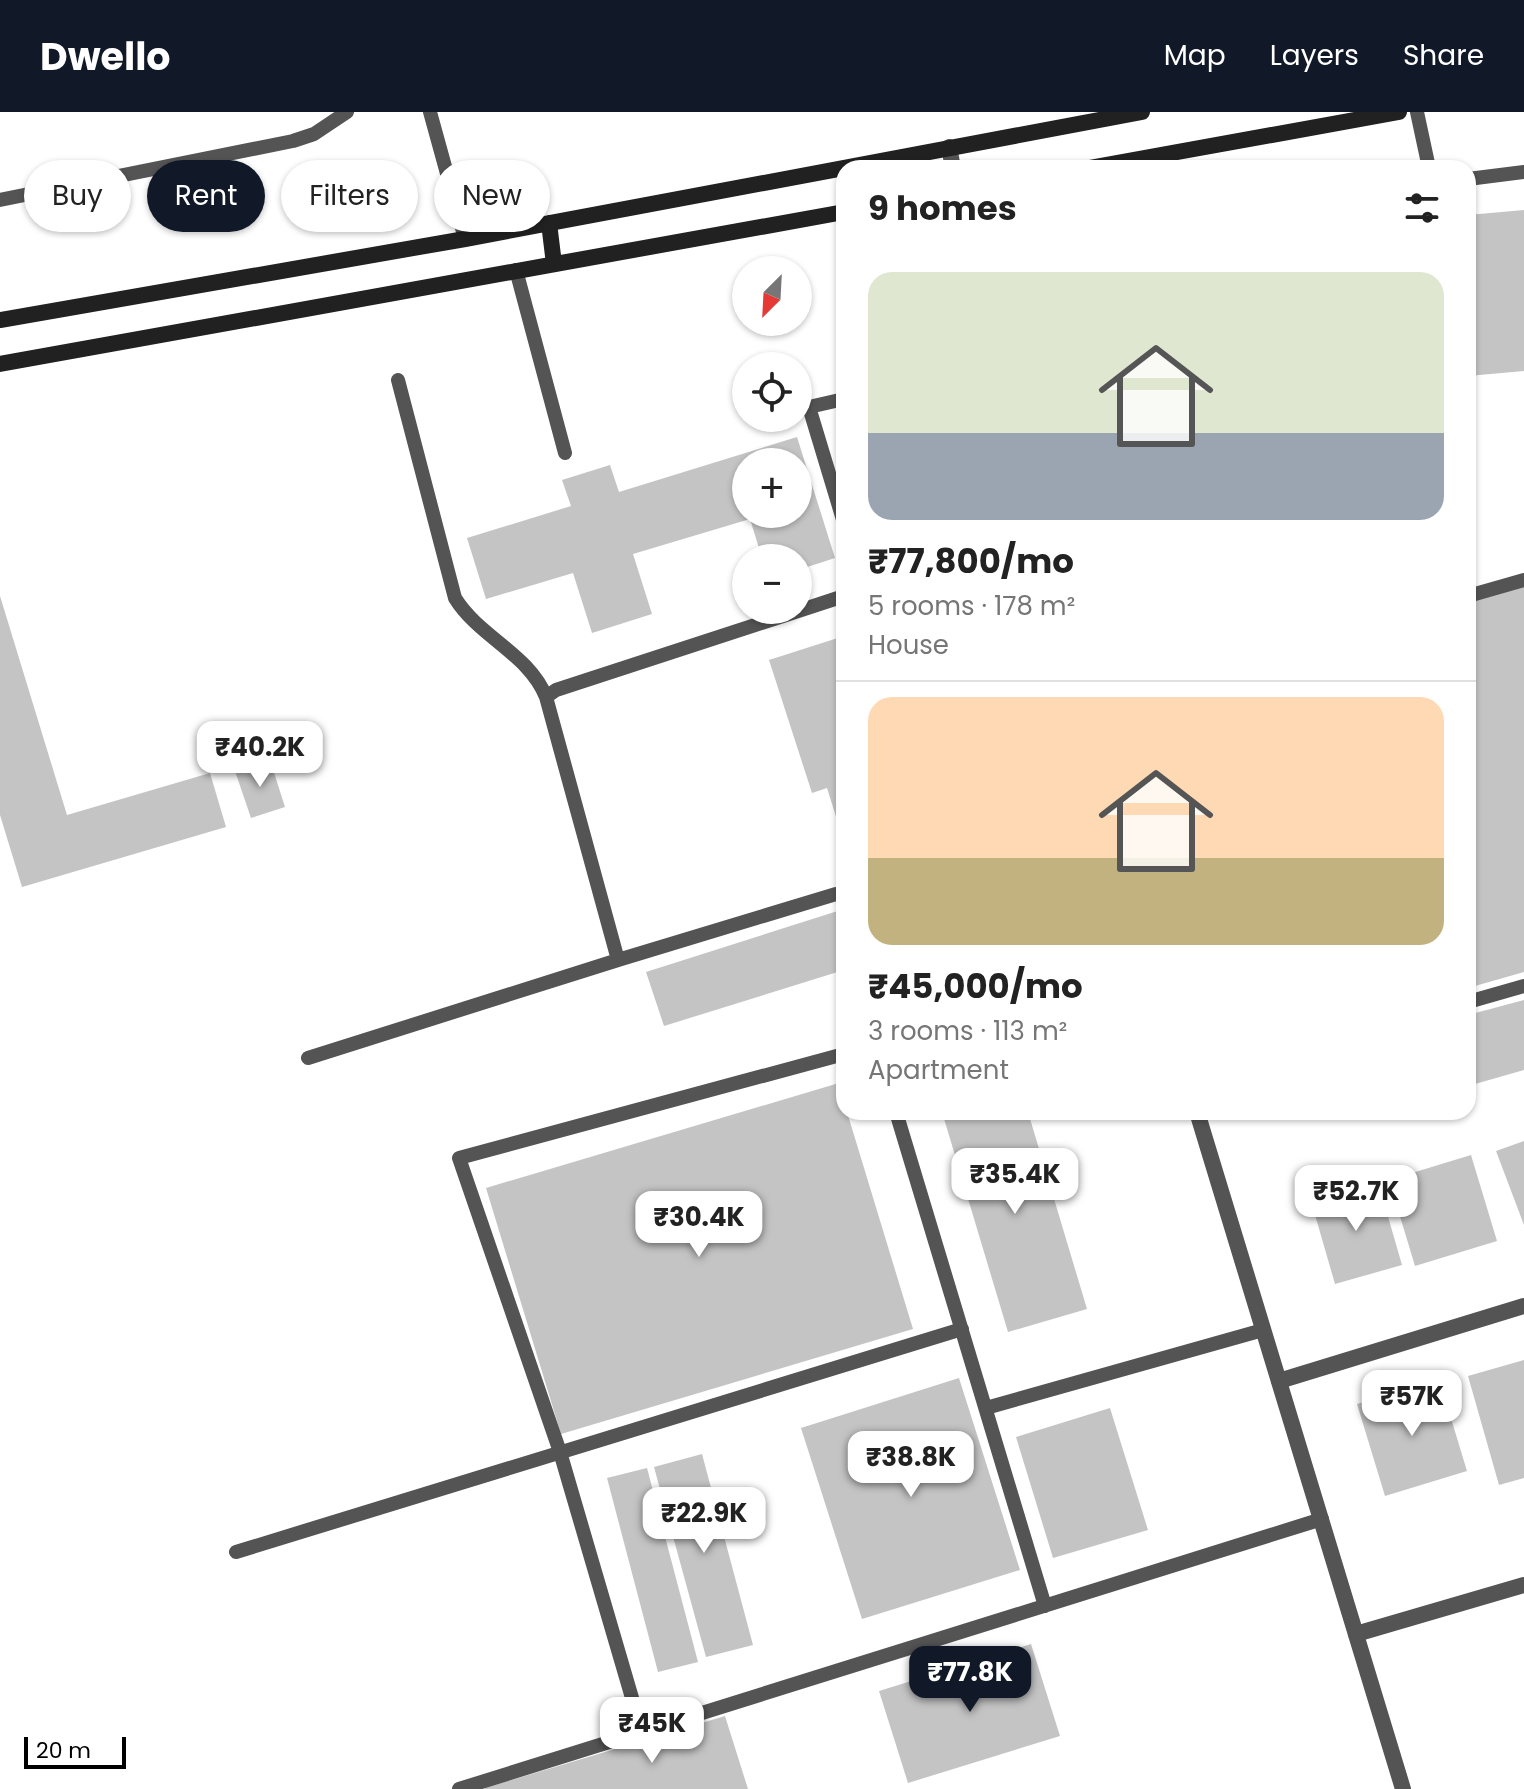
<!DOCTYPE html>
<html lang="en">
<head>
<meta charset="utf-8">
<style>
  :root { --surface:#fff; --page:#f6f6f6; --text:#222; --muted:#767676; --line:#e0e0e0; --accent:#111827 }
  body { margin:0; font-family:Poppins,sans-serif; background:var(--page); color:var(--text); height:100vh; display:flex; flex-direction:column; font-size:30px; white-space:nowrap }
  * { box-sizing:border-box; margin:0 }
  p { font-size:26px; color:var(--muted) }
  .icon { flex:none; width:44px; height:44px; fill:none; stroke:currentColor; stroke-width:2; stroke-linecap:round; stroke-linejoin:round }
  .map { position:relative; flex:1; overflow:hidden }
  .sheet { position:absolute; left:836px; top:48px; width:640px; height:960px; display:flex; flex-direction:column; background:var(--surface); border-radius:24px; box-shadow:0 2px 6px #0004 }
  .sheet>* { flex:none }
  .hud { position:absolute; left:24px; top:48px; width:692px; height:72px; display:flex; gap:16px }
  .needle { width:52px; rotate:204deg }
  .fabs { position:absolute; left:732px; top:144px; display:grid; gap:16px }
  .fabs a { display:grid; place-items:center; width:80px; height:80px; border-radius:50%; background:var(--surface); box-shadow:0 2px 6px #0004; font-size:40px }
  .scale { position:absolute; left:24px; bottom:20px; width:102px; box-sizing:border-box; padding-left:8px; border:4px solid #000; border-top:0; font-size:22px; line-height:28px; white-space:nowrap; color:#000; -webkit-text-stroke:6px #fff; paint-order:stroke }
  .price { position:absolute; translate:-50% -68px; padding:0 18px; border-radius:16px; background:#fff; color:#222; font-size:26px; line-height:52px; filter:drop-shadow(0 2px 4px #0008) }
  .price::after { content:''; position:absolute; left:50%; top:48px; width:24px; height:18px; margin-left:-12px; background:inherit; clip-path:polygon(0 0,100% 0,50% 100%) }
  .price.on { background:var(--accent); color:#fff }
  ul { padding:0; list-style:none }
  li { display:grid; align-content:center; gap:16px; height:424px; padding:0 32px }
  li+li { border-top:2px solid var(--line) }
  li span { display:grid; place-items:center; height:248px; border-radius:24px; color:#555 }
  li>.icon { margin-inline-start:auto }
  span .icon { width:144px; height:144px; fill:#fffc; stroke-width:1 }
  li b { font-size:34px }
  h2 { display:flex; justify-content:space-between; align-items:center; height:96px; padding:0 32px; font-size:34px }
  .pill { padding:0 28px; border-radius:36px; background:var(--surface); box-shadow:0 2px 6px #0004; font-size:28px; line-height:72px }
  .pill.on { background:var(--accent); color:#fff }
  header { display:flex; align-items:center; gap:48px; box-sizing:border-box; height:112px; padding:0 40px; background:var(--accent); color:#fff }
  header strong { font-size:38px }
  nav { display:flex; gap:44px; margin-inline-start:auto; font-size:28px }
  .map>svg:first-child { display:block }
  .building { fill:#c4c4c4; fill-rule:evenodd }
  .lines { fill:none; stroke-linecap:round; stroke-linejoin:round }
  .service { stroke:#545454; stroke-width:14 }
  .minor { stroke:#545454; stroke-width:16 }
  .tertiary { stroke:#545454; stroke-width:16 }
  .secondary { stroke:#212121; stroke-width:16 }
</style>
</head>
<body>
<header>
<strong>Dwello</strong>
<nav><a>Map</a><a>Layers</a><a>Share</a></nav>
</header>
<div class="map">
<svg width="1524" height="1677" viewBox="0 0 1524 1677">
  <rect width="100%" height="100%" fill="#fff"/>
  <path class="building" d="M 1524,98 L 1524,259 L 1468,264 L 1468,103 Z
    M 797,325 L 835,446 L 798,458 L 798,446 L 762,446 L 750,407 L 633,442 L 652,502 L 592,521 L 573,461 L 486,487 L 467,426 L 571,394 L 562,368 L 610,353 L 619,380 ZM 746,350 L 798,350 L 798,402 L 746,402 Z
    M 1524,467 L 1524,860 L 1468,876 L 1468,483 Z
    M 0,484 L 67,703 L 210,661 L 226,715 L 22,775 L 0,703 Z
    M 844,524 L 844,727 L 843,727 L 827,676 L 812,681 L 769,548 Z
    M 270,648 L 285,695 L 251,706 L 235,659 Z
    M 844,797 L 844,858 L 664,914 L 646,860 Z
    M 1524,888 L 1524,958 L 1468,974 L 1468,903 Z
    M 839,971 L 844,1000 L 847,1000 L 913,1217 L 561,1322 L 486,1076 Z
    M 942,1000 L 1028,1000 L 1087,1197 L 1008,1220 Z
    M 1524,1029 L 1524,1113 L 1496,1039 Z
    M 1471,1043 L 1497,1129 L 1415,1154 L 1389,1068 Z
    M 1378,1070 L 1402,1153 L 1335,1172 L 1311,1089 Z
    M 1524,1248 L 1524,1366 L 1499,1373 L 1468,1264 Z
    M 959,1266 L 1020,1458 L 862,1507 L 801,1316 Z
    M 1439,1267 L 1467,1359 L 1385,1384 L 1357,1292 Z
    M 1110,1296 L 1148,1418 L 1053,1446 L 1016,1325 Z
    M 702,1342 L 753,1533 L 706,1545 L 654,1355 Z
    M 647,1356 L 698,1550 L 658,1560 L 607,1366 Z
    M 1031,1532 L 1060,1624 L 908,1671 L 879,1579 Z
    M 725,1604 L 748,1677 L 485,1677 L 485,1676 Z"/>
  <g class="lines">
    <path class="service" d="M 430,0 L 465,127
      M 1417,0 L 1429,56
      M 1468,67 L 1524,60
      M 0,88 L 293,29 L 314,22 L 347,0
      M 516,158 L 565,341
      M 398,268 L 455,486 C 479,525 529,542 546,585
      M 844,287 L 809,295 L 844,411
      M 1468,484 L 1524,468
      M 618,848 L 836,782
      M 1468,890 L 1524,874
      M 308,946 L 618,848 L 546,585 L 556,578 L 844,484
      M 896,1000 L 1045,1494
      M 986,1296 L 1263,1218
      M 236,1440 L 962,1217
      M 642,1620 L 560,1340 L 459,1046 L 844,942
      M 459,1677 L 1322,1407"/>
    <path class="minor" d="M 1279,1269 L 1524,1194
      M 1356,1522 L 1524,1473"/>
    <path class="tertiary" d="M 949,35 L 953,56
      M 1197,1000 L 1403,1677"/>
    <path class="secondary" d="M 1089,56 L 1399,0
      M 549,111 L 554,152
      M 0,208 L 465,127 L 1142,0
      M 0,252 L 844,100"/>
  </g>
</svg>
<div class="fabs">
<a><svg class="needle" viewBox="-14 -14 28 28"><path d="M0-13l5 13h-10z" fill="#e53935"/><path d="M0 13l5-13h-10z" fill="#767676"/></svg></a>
<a><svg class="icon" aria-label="locate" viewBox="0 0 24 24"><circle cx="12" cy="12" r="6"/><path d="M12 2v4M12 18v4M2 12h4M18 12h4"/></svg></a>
<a>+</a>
<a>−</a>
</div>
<div class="scale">20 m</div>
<b class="price" style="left:260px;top:677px">₹40.2K</b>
<b class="price" style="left:1015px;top:1104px">₹35.4K</b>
<b class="price" style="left:1356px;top:1121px">₹52.7K</b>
<b class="price" style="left:699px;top:1147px">₹30.4K</b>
<b class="price" style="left:1412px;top:1326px">₹57K</b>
<b class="price" style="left:911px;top:1387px">₹38.8K</b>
<b class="price" style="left:704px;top:1443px">₹22.9K</b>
<b class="price on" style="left:970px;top:1602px">₹77.8K</b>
<b class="price" style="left:652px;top:1653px">₹45K</b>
<div class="hud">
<a class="pill">Buy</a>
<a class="pill on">Rent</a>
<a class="pill">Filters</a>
<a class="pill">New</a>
</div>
<section class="sheet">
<h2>9 homes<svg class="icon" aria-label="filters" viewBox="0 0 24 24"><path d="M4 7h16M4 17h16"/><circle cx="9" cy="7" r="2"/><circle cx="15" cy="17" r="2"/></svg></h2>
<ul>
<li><span style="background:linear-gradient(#dfe7d0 65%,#9aa5b1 0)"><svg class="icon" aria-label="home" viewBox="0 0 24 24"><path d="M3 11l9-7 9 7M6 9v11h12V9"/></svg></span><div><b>₹77,800/mo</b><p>5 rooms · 178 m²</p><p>House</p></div></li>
<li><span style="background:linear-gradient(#ffd9b3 65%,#c2b280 0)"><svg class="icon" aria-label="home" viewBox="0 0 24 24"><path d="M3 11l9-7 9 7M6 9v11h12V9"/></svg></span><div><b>₹45,000/mo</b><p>3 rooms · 113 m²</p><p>Apartment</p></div></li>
</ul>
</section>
</div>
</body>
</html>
